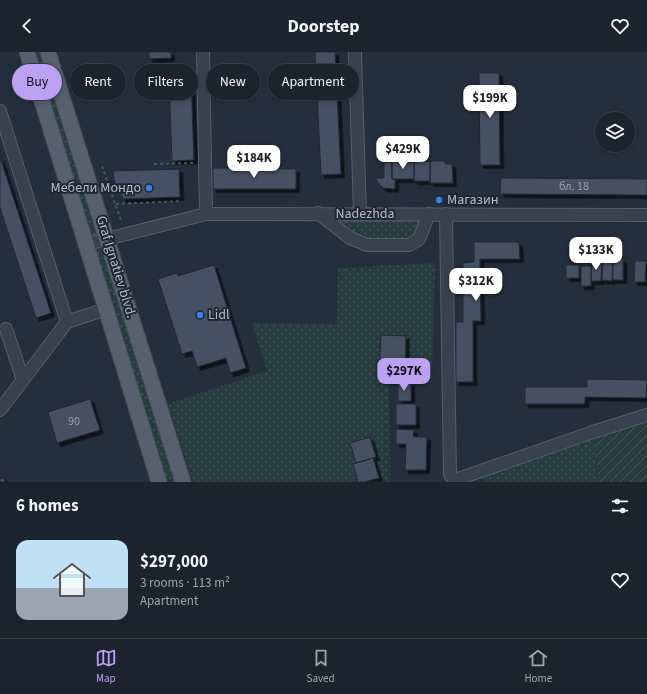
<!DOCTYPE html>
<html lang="en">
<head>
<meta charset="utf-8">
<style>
  :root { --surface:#1b232e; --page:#242b36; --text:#f1f3f6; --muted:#a0a4aa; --line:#39404a; --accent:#bca0f2 }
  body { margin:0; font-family:"Source Sans 3",sans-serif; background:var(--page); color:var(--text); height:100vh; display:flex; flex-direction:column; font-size:15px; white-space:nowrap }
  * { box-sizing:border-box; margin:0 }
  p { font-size:13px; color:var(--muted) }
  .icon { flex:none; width:22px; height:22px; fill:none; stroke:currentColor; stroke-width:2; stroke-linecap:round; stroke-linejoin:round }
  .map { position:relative; height:430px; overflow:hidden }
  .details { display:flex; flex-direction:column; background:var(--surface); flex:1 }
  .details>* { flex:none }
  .banner { position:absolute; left:12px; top:12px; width:400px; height:36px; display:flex; gap:8px }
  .buttons { position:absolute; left:595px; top:60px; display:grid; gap:8px }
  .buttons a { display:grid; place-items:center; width:40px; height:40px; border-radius:50%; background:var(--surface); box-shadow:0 2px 6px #0003,0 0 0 1px var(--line); font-size:20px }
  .price { position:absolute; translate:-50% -34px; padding:0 9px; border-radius:8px; background:#fff; color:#222; font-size:13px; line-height:26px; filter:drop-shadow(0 1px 2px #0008) }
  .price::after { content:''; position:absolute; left:50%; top:24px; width:12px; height:9px; margin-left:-6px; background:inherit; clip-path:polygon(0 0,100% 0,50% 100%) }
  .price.selected { background:var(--accent); color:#111 }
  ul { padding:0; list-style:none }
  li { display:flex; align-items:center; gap:12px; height:100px; padding:0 16px }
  li span { display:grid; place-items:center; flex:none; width:112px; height:80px; border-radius:12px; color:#555 }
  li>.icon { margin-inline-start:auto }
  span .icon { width:48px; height:48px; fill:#fffc; stroke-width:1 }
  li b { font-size:17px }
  h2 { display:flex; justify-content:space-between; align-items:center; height:48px; padding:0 16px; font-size:17px }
  .chip { padding:0 14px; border-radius:18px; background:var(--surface); box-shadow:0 2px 6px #0003,0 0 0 1px var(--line); font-size:14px; line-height:36px }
  .chip.selected { background:var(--accent); color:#111 }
  header { display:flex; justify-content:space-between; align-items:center; height:52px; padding:0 16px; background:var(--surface); font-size:18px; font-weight:700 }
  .tab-bar { display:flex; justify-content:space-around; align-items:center; height:56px; border-top:1px solid var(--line); background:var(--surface); font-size:11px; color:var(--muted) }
  .tab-bar a { display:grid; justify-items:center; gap:2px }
  .tab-bar .selected { color:var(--accent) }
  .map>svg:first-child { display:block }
  .grass { fill:url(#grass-dots) }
  .garden { fill:url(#garden-furrows) }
  .building { fill:#455162; stroke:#1f2835; filter:url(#shadow) }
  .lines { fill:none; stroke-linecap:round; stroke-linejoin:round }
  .minor-casing { stroke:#565f6c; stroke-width:14 }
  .major-casing { stroke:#414a57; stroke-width:17 }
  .path { stroke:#44595c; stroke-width:2; stroke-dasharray:3 3; stroke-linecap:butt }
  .minor { stroke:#38414e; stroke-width:12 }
  .major { stroke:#56606e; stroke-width:15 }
  .shop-dot { fill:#3f7fe0; stroke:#1d2633; stroke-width:1.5 }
  .labels { text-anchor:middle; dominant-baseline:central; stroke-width:4; stroke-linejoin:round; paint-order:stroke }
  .number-label { font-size:12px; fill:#98a1af }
  .poi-label { font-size:14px; fill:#b4bcc9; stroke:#1d2633; text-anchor:start }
  .street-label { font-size:14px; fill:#b4bcc9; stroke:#1d2633 }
</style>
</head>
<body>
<header><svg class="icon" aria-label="back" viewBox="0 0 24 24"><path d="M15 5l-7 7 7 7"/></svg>Doorstep<svg class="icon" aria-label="heart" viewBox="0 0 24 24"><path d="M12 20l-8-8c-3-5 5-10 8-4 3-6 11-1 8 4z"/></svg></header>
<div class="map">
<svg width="647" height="430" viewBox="0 0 647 430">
  <defs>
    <pattern id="grass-dots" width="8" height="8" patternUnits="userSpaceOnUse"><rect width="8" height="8" fill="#263c3f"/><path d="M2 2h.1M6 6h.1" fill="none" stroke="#435659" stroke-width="1.8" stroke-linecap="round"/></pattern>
    <pattern id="garden-furrows" width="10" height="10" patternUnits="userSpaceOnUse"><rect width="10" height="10" fill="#263c3f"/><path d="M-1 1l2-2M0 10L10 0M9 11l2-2" fill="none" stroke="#435659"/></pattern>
    <filter id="shadow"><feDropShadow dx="3.5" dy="3.5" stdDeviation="0" flood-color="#0009"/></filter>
  </defs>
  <rect width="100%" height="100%" fill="#242f3e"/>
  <path class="grass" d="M 27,0 L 48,0 L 183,430 L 159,430 Z
    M 318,161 L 429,162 L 419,187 L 367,193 Z
    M 435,211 L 432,330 L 389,330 L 390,430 L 193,430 L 168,352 L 267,319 L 252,271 L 337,272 L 338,216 Z
    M 593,380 L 598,430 L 484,430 L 482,420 Z"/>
  <path class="garden" d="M 647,363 L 647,430 L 598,430 L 593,380 Z"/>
  <path class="building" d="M 149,0 L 171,0 L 171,6 L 149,7 Z
    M 315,0 L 335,0 L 341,122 L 321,123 Z
    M 479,21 L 499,21 L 500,113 L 480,113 Z
    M 191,26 L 194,108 L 172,109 L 169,27 Z
    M 0,105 L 51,261 L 36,266 L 0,156 Z
    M 430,109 L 430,129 L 414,129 L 414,110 Z
    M 430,109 L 445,109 L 445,112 L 452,112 L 453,131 L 430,131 Z
    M 384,110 L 392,110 L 392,127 L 395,127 L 395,137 L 383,136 L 379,132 L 375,126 L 384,126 Z
    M 392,110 L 414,110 L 414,127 L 392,127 Z
    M 213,116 L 296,117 L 296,137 L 213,137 Z
    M 179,117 L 180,145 L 123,147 L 114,128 L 113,119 Z
    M 501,126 L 647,127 L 647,143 L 500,142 Z
    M 474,190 L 519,190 L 520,207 L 480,207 L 481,269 L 473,269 L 473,330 L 456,330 L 456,270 L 463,270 L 463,211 L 474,210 Z
    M 613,207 L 623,207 L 623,228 L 613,228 Z
    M 603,208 L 613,208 L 612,229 L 602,228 Z
    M 592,209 L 602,209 L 601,229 L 591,229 Z
    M 635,209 L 646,209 L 645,230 L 634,230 Z
    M 214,213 L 246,316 L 230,321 L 226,306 L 197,315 L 192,299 L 182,302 L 158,227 L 177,221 L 178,224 Z
    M 566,213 L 579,213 L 579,226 L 566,226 Z
    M 581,214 L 591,214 L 591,234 L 581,234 Z
    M 381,283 L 406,284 L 405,324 L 379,323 Z
    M 587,327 L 647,328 L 646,346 L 585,345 L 585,352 L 525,352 L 525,335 L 587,335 Z
    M 398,331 L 411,331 L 411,349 L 398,349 Z
    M 90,347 L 100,378 L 57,391 L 48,360 Z
    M 396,352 L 416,352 L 416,373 L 396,373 Z
    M 396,377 L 414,378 L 413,385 L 427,385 L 426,418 L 405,418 L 406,392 L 396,392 Z
    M 370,385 L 376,405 L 356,411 L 350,391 Z
    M 373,406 L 379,426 L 365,430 L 358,430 L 353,412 Z
    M 4,426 L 5,430 L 0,430 L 0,427 Z"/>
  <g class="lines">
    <defs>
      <path id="minor" d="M 203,0 L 206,162
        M 355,0 L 360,162
        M 0,59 L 67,270
        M 318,161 L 350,186 L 367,193 L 409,193 L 419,187 L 429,162
        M 446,162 L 450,423 L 455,428 L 593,380 L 647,363
        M 87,192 L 206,162 L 647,163
        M 6,277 L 23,328
        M 0,358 L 67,270 L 106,257"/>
      <path id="major" d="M 27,0 L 159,430
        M 48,0 L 183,430"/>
    </defs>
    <use href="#minor" class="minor-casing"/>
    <use href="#major" class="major-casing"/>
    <path class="path" d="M 154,112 L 194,111
      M 102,114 L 122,171
      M 116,152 L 182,149"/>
    <use href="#minor" class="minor"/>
    <use href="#major" class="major"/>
  </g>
  <g class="shop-dot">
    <circle cx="149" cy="136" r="4"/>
    <circle cx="439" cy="148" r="4"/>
    <circle cx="200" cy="263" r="4"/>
  </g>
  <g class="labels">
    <g class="number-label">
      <text x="574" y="134">бл. 18</text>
      <text x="74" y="369">90</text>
    </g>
    <g class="poi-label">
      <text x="141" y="136" text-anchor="end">Мебели Мондо</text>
      <text x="447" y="148">Магазин</text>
      <text x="208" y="263">Lidl</text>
    </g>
    <g class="street-label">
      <text x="365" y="162">Nadezhda</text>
      <text transform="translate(116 215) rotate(73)">Graf Ignatiev blvd.</text>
    </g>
  </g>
</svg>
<div class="buttons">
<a><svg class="icon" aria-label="layers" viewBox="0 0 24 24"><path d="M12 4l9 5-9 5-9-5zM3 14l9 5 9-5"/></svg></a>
</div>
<b class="price" style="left:490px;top:67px">$199K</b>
<b class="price" style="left:403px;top:118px">$429K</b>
<b class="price" style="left:254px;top:127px">$184K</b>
<b class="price" style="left:596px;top:219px">$133K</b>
<b class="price" style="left:476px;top:250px">$312K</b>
<b class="price selected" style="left:404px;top:340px">$297K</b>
<div class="banner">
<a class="chip selected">Buy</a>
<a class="chip">Rent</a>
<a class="chip">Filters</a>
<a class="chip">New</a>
<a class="chip">Apartment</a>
</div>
</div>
<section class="details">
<h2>6 homes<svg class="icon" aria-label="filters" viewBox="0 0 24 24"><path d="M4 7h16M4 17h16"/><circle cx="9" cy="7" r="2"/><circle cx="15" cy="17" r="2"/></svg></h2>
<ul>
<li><span style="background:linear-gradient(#bfe0f5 60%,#9aa5b1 0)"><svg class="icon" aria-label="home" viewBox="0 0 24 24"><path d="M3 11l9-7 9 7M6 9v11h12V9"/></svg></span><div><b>$297,000</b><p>3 rooms · 113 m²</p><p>Apartment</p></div><svg class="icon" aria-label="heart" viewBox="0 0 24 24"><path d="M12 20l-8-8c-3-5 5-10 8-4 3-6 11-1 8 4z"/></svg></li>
</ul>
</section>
<nav class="tab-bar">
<a class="selected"><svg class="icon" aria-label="map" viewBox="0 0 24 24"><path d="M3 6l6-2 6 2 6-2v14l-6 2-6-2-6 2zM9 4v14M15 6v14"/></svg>Map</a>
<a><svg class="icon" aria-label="saved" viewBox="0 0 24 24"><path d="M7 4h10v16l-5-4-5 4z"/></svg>Saved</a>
<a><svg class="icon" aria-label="home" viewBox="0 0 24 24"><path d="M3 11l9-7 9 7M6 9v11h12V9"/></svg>Home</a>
</nav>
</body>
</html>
